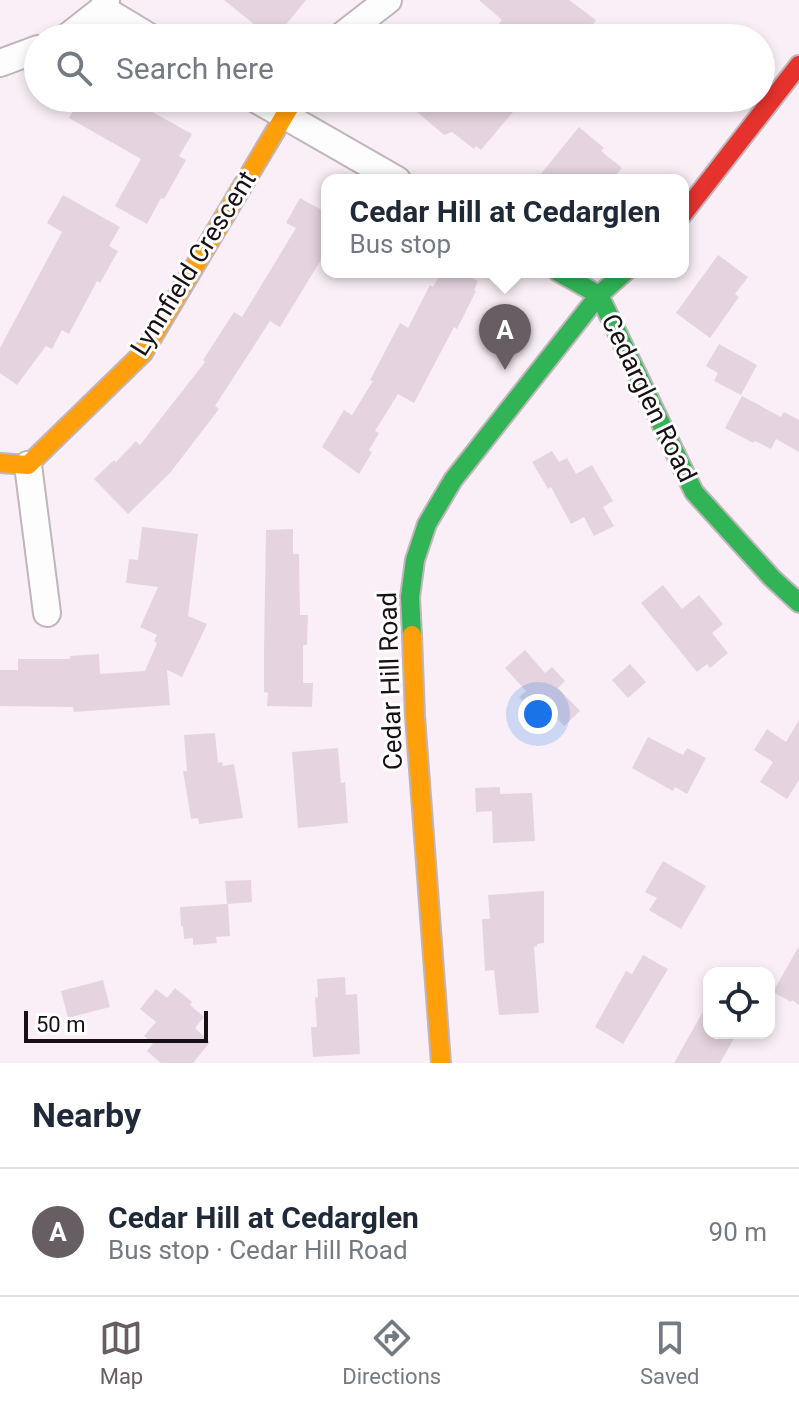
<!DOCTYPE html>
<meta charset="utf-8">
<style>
:root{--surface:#fff;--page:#f2f2f3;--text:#1f2937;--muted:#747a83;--line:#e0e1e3;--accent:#675e64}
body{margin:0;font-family:Roboto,sans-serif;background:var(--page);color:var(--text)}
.controls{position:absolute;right:24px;bottom:24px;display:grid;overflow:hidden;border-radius:16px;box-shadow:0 4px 12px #0003}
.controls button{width:72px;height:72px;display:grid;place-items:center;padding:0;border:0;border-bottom:2px solid var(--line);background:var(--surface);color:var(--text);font:40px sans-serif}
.scale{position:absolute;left:24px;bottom:20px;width:184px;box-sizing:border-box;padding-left:8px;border:4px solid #181015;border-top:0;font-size:22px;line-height:28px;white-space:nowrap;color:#181015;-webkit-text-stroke:6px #fefefe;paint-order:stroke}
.you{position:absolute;left:538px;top:714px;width:28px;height:28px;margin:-20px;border:6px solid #fff;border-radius:50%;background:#1a73e8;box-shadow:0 0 0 12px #1a73e833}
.badge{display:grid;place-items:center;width:52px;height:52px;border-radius:50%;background:var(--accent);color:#fff;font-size:26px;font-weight:700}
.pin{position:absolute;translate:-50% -66px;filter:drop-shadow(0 2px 4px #0008)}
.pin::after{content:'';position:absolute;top:42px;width:28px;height:24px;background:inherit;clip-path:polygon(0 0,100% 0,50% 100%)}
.popup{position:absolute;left:321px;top:174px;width:368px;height:104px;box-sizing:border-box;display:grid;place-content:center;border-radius:16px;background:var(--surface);filter:drop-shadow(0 2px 6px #0005);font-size:26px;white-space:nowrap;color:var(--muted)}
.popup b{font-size:30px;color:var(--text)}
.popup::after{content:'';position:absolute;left:50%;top:100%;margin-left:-16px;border:16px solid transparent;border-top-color:var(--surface)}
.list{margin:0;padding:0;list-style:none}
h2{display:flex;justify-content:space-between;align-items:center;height:104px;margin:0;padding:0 32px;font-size:34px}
h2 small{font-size:26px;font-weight:400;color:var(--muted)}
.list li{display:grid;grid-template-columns:52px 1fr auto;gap:24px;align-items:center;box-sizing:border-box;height:128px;padding:0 32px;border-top:2px solid var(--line)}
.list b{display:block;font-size:30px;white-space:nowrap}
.list p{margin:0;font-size:26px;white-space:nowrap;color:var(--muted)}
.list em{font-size:26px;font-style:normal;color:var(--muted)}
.icon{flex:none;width:44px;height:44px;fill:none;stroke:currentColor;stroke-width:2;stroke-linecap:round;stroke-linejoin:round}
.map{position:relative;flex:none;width:799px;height:1063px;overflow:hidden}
.search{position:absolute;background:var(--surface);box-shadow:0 4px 12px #0003;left:24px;right:24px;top:24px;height:88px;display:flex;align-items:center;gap:20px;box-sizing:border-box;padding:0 28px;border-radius:44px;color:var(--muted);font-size:30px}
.sheet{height:232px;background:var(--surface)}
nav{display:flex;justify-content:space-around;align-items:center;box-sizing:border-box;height:112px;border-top:2px solid var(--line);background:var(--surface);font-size:22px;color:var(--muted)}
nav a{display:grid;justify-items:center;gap:4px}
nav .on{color:var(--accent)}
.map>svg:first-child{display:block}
.building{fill:#e5d4df}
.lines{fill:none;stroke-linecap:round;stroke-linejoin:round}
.street-casing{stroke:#bfb5bb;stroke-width:30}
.fast-casing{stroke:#bfb5bb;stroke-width:22}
.slow-casing{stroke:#bfb5bb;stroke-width:22}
.jam-casing{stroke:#bfb5bb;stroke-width:22}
.street{stroke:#fefdfe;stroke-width:26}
.fast{stroke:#30b455;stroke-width:18}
.slow{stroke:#ff9f0a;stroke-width:18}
.jam{stroke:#e5322d;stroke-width:18}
.labels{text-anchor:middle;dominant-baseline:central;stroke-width:6;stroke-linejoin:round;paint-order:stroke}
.street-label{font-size:26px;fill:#181015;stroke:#fefefe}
</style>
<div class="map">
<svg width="799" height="1063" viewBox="0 0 799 1063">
<rect width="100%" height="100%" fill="#faeff6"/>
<path class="building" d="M 224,0 L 306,0 L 275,38 L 271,38 Z
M 479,0 L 569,0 L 596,20 L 583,38 L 572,38 L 557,27 L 548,38 L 487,38 L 502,20 Z
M 80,98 L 135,98 L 147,105 L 145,108 L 192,134 L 179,156 L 186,160 L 164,199 L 161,198 L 147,224 L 115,206 L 141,159 L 69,118 Z
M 401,98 L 471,98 L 488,112 L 499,100 L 513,112 L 481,150 L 476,146 L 474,149 L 452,132 L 444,135 Z
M 579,127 L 604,148 L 601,151 L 622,168 L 611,180 L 536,180 Z
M 63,195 L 120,227 L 109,246 L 118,251 L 100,283 L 97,281 L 69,334 L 62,330 L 52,349 L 46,346 L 17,385 L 0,373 L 0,348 L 62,232 L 47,223 Z
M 300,198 L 327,213 L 327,250 L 280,327 L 270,321 L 215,406 L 219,409 L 170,473 L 128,514 L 94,479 L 114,460 L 116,462 L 136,441 L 140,445 L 205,362 L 203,360 L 234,312 L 242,317 L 296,228 L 286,223 Z
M 718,255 L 748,277 L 735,294 L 739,297 L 710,338 L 676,313 Z
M 441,272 L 461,272 L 478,281 L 474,290 L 476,291 L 457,329 L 454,327 L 414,403 L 398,394 L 375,431 L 379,433 L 369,450 L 372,452 L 359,474 L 322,447 L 344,410 L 352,415 L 373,381 L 370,380 L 400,323 L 408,328 L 430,285 L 433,287 Z
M 719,344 L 757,365 L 741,395 L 714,381 L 718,373 L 706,366 Z
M 742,396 L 781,417 L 784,412 L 799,420 L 799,452 L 776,439 L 771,449 L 755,441 L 753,443 L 725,428 Z
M 552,451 L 559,462 L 567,458 L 576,474 L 592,465 L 613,501 L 603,507 L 614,526 L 594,536 L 584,517 L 571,524 L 551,487 L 548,489 L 532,462 Z
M 142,527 L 198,534 L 188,616 L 207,624 L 182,677 L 167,670 L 170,705 L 74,712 L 73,707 L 0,706 L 0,670 L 18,670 L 18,659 L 70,659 L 70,656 L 99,654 L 100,674 L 145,671 L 157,643 L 154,641 L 157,635 L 140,627 L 158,587 L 126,583 L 129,559 L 138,560 Z
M 293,529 L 293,554 L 299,554 L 300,615 L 308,615 L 307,645 L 303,645 L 303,683 L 313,683 L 312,707 L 267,706 L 268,693 L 264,692 L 264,649 L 266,530 Z
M 663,585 L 682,609 L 699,595 L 723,624 L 712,633 L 728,653 L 710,668 L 707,664 L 697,672 L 641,603 Z
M 525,650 L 545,673 L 552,667 L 565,681 L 558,688 L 580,711 L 564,726 L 557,718 L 547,727 L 519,697 L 526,691 L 505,668 Z
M 630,664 L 646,682 L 628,698 L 612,680 Z
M 799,720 L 799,780 L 787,799 L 760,782 L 773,762 L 754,750 L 767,729 L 786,742 Z
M 215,733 L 218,763 L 222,762 L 223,766 L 234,764 L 243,818 L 199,824 L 198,818 L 191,819 L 183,771 L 187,771 L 184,735 Z
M 648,737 L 683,755 L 687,748 L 706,758 L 687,794 L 675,787 L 673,791 L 632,768 Z
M 338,748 L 341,783 L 345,782 L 348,823 L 298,828 L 292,752 Z
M 500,787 L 500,794 L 532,793 L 535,841 L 493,843 L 492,811 L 476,812 L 475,788 Z
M 663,861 L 706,886 L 681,929 L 649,910 L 657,898 L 645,892 Z
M 251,880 L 252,902 L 228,904 L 230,936 L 216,937 L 217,943 L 193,945 L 193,938 L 184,939 L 183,926 L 181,926 L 180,907 L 227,904 L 225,881 Z
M 544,891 L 544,943 L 537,944 L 537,946 L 534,947 L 539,1013 L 499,1015 L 494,970 L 485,971 L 482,919 L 490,919 L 488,895 Z
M 799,946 L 799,1005 L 792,1000 L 791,1002 L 773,992 Z
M 643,955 L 668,969 L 623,1044 L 595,1027 L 626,971 L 632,974 Z
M 345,977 L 346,995 L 357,994 L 360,1054 L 313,1057 L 311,1027 L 317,1027 L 315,998 L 318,997 L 317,979 Z
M 103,980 L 110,1007 L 68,1018 L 61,991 Z
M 175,988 L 192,1002 L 190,1005 L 204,1017 L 195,1028 L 210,1042 L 193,1063 L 161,1063 L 147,1051 L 153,1043 L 144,1036 L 156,1022 L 140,1009 L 156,989 L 167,998 Z
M 709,1001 L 709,1033 L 737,1033 L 720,1063 L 674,1063 Z"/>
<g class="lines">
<g class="street-casing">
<path id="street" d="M 103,9 L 151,38
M 66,38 L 103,9 L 106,0
M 339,38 L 388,0
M 0,63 L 38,49
M 254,98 L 397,180
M 28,465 L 47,613"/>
</g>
<g class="fast-casing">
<path id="fast" d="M 558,272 L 599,295 L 694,492 L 772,578 L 799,603
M 412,635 L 410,597 L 415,560 L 427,524 L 453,480 L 599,295 L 625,272"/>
</g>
<g class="slow-casing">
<path id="slow" d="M 0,463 L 28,465 L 143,353 L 295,98
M 412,635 L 415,716 L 441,1063"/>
</g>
<g class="jam-casing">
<path id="jam" d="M 683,214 L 799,65"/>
</g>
<use href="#street" class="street"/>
<use href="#fast" class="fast"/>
<use href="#slow" class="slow"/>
<use href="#jam" class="jam"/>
</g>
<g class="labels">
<g class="street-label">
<text transform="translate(193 263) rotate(-58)">Lynnfield Crescent</text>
<text transform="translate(649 398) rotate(64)">Cedarglen Road</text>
<text transform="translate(390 681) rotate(-92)">Cedar Hill Road</text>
</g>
</g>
</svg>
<div class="controls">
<button><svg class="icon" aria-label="locate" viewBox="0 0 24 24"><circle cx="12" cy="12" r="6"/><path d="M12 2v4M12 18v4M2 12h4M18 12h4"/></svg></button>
</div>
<div class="scale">50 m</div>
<div class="you"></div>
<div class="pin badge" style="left:505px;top:370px">A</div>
<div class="popup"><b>Cedar Hill at Cedarglen</b>Bus stop</div>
<div class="search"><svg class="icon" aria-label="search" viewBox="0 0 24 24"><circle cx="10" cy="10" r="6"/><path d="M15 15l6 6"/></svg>Search here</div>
</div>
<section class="sheet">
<h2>Nearby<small></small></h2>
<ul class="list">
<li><span class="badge">A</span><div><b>Cedar Hill at Cedarglen</b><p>Bus stop · Cedar Hill Road</p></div><em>90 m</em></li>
</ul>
</section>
<nav>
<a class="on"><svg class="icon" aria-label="map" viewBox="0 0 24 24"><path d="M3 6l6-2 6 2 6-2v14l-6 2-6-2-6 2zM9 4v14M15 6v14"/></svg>Map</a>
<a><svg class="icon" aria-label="directions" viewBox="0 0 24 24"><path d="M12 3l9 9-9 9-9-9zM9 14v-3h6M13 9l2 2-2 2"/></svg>Directions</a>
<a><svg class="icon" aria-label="saved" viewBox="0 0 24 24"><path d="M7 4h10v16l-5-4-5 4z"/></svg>Saved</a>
</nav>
